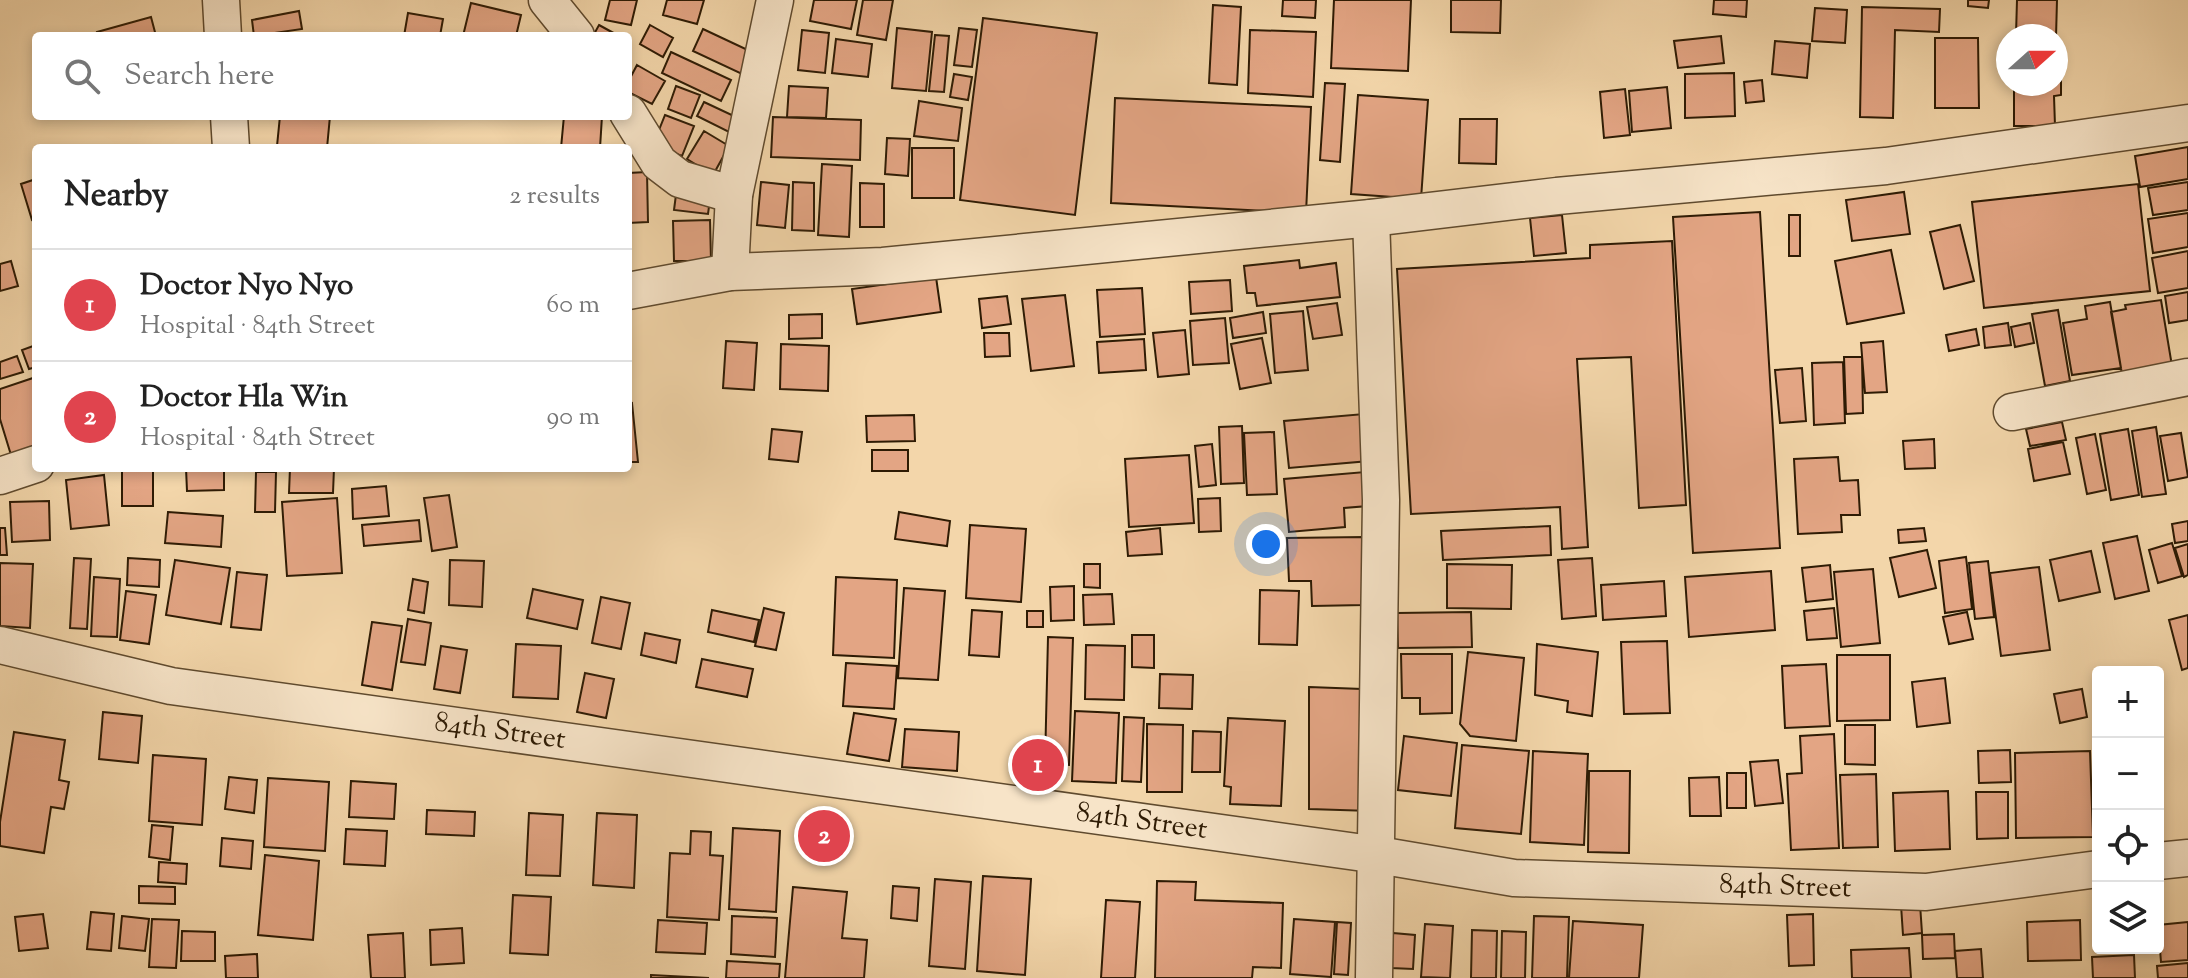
<!DOCTYPE html>
<meta charset="utf-8">
<style>
:root{--surface:#fff;--page:#f2f2f2;--text:#222;--muted:#767676;--line:#e0e0e0;--accent:#ea580c}
body{margin:0;font-family:"Sorts Mill Goudy",serif;background:var(--page);color:var(--text)}
.controls{position:absolute;right:24px;bottom:24px;display:grid;overflow:hidden;border-radius:8px;box-shadow:0 4px 12px #0003}
.controls button{width:72px;height:72px;display:grid;place-items:center;padding:0;border:0;border-bottom:2px solid var(--line);background:var(--surface);color:var(--text);font:40px sans-serif}
.compass{position:absolute;left:1996px;top:24px;width:72px;height:72px;border-radius:50%;background:var(--surface);box-shadow:0 4px 12px #0003;rotate:69deg}
.you{position:absolute;left:1266px;top:544px;width:28px;height:28px;margin:-20px;border:6px solid #fff;border-radius:50%;background:#1a73e8;box-shadow:0 0 0 12px #1a73e833}
.badge{display:grid;place-items:center;width:52px;height:52px;border-radius:50%;background:var(--accent);color:#fff;font-size:26px;font-weight:700}
.pin{position:absolute;translate:-50% -50%;border:4px solid #fff;box-shadow:0 2px 8px #0006}
.list{margin:0;padding:0;list-style:none}
h2{display:flex;justify-content:space-between;align-items:center;height:104px;margin:0;padding:0 32px;font-size:34px}
h2 small{font-size:26px;font-weight:400;color:var(--muted)}
.list li{display:grid;grid-template-columns:52px 1fr auto;gap:24px;align-items:center;box-sizing:border-box;height:112px;padding:0 32px;border-top:2px solid var(--line)}
.list b{display:block;font-size:30px;white-space:nowrap}
.list p{margin:0;font-size:26px;white-space:nowrap;color:var(--muted)}
.list em{font-size:26px;font-style:normal;color:var(--muted)}
.icon{flex:none;width:44px;height:44px;fill:none;stroke:currentColor;stroke-width:2;stroke-linecap:round;stroke-linejoin:round}
.map{position:relative;flex:none;width:2188px;height:978px;overflow:hidden}
.search{position:absolute;background:var(--surface);box-shadow:0 4px 12px #0003;left:32px;top:32px;width:600px;height:88px;display:flex;align-items:center;gap:20px;box-sizing:border-box;padding:0 28px;border-radius:8px;color:var(--muted);font-size:30px}
.panel{position:absolute;background:var(--surface);box-shadow:0 4px 12px #0003;left:32px;top:144px;width:600px;height:328px;border-radius:8px}
.map>svg:first-child{display:block}
.building{fill:#e3a584;stroke:#2e1b04;stroke-width:2}
.lines{fill:none;stroke-linecap:round;stroke-linejoin:round}
.street-casing{stroke:#5f4a2e;stroke-width:39}
.street{stroke:#f7e4c8;stroke-width:36}
.labels{text-anchor:middle;dominant-baseline:central;stroke-width:6;stroke-linejoin:round;paint-order:stroke}
.street-label{font-size:28px;fill:#2e1b04;stroke:#f7e4c8}
</style>
<div class="map">
<svg width="2188" height="978" viewBox="0 0 2188 978">
<rect width="100%" height="100%" fill="#f3d6aa"/>
<filter id="stains"><feTurbulence type="fractalNoise" baseFrequency=".0025" numOctaves="4"/><feColorMatrix values="0 0 0 0 .2 0 0 0 0 .09 0 0 0 0 .02 0 0 0 .5 -.17"/></filter>
<radialGradient id="worn" r=".72"><stop offset=".6" stop-color="#630" stop-opacity="0"/><stop offset="1" stop-color="#630" stop-opacity=".3"/></radialGradient>
<path class="building" d="M 610,0 L 637,0 L 631,25 L 605,20 Z
M 667,0 L 704,0 L 697,24 L 663,15 Z
M 814,0 L 857,0 L 851,29 L 810,21 Z
M 863,0 L 893,0 L 886,40 L 857,35 Z
M 1283,0 L 1316,0 L 1315,18 L 1282,16 Z
M 1334,0 L 1411,0 L 1408,71 L 1331,68 Z
M 1451,0 L 1501,0 L 1500,33 L 1451,32 Z
M 1714,0 L 1747,0 L 1746,17 L 1713,14 Z
M 1968,0 L 1989,0 L 1988,8 L 1968,6 Z
M 2017,0 L 2057,0 L 2056,37 L 2016,35 Z
M 471,3 L 521,15 L 516,36 L 463,36 Z
M 1213,5 L 1241,7 L 1237,85 L 1209,83 Z
M 1862,7 L 1940,9 L 1939,32 L 1895,30 L 1893,118 L 1860,117 Z
M 1815,8 L 1847,10 L 1845,43 L 1812,41 Z
M 299,11 L 302,29 L 254,36 L 252,20 Z
M 408,13 L 443,19 L 440,36 L 404,36 Z
M 151,17 L 156,36 L 98,36 L 97,32 Z
M 983,18 L 1097,33 L 1075,215 L 960,200 Z
M 599,25 L 619,36 L 593,36 Z
M 650,25 L 673,38 L 663,57 L 640,44 Z
M 897,28 L 932,32 L 926,91 L 892,88 Z
M 959,28 L 977,30 L 972,67 L 954,65 Z
M 703,29 L 752,52 L 742,74 L 693,51 Z
M 802,30 L 829,33 L 825,73 L 798,70 Z
M 1250,30 L 1316,32 L 1313,97 L 1248,93 Z
M 935,35 L 949,36 L 944,92 L 929,91 Z
M 1721,36 L 1724,63 L 1678,68 L 1674,41 Z
M 1935,38 L 1978,38 L 1979,108 L 1935,108 Z
M 836,39 L 872,44 L 868,77 L 832,73 Z
M 1775,41 L 1810,44 L 1807,78 L 1772,74 Z
M 671,52 L 731,80 L 721,101 L 662,73 Z
M 2056,54 L 2061,54 L 2061,95 L 2054,96 L 2055,126 L 2014,126 L 2014,84 L 2056,84 Z
M 637,65 L 665,81 L 652,104 L 628,92 L 628,82 Z
M 1734,73 L 1735,116 L 1685,118 L 1685,74 Z
M 954,74 L 972,77 L 968,100 L 950,97 Z
M 1762,80 L 1764,101 L 1746,103 L 1744,82 Z
M 1325,83 L 1345,84 L 1340,162 L 1320,160 Z
M 676,86 L 700,95 L 691,118 L 668,109 Z
M 789,86 L 828,88 L 826,118 L 787,117 Z
M 1667,87 L 1671,128 L 1632,132 L 1629,91 Z
M 1625,89 L 1630,135 L 1604,138 L 1600,92 Z
M 1358,95 L 1428,100 L 1421,199 L 1351,194 Z
M 1115,98 L 1311,107 L 1306,213 L 1111,203 Z
M 919,101 L 962,108 L 958,141 L 914,136 Z
M 704,102 L 736,117 L 729,132 L 697,116 Z
M 665,115 L 694,126 L 682,156 L 653,145 Z
M 280,116 L 330,116 L 327,148 L 277,146 Z
M 564,116 L 602,116 L 600,148 L 561,148 Z
M 773,117 L 861,120 L 860,160 L 771,157 Z
M 1460,119 L 1497,119 L 1496,164 L 1459,163 Z
M 704,131 L 729,146 L 713,175 L 687,159 Z
M 887,138 L 910,139 L 908,176 L 885,174 Z
M 2188,147 L 2188,179 L 2140,187 L 2135,156 Z
M 912,148 L 954,148 L 954,198 L 912,198 Z
M 822,164 L 852,166 L 849,237 L 818,235 Z
M 647,172 L 648,222 L 628,223 L 628,173 Z
M 36,179 L 36,219 L 32,220 L 21,184 Z
M 761,182 L 789,185 L 785,228 L 757,225 Z
M 793,182 L 814,183 L 814,231 L 792,230 Z
M 2188,182 L 2188,210 L 2153,215 L 2148,188 Z
M 860,183 L 884,184 L 884,227 L 860,227 Z
M 2138,184 L 2150,291 L 1984,308 L 1972,202 Z
M 677,187 L 711,192 L 708,214 L 674,210 Z
M 1904,192 L 1910,234 L 1852,241 L 1846,200 Z
M 1760,212 L 1780,548 L 1693,553 L 1673,217 Z
M 2188,213 L 2188,247 L 2153,253 L 2148,219 Z
M 1562,215 L 1566,253 L 1534,256 L 1530,218 Z
M 1789,215 L 1800,215 L 1800,256 L 1789,256 Z
M 710,220 L 711,261 L 674,261 L 673,221 Z
M 1960,225 L 1974,281 L 1944,289 L 1930,232 Z
M 1672,241 L 1686,505 L 1639,508 L 1631,357 L 1577,359 L 1588,547 L 1562,549 L 1560,507 L 1411,514 L 1397,269 L 1590,258 L 1590,245 Z
M 1891,250 L 1904,313 L 1847,324 L 1835,261 Z
M 2188,251 L 2188,288 L 2158,293 L 2152,258 Z
M 1299,260 L 1300,268 L 1336,263 L 1340,297 L 1257,306 L 1255,293 L 1247,293 L 1244,266 Z
M 11,261 L 18,286 L 0,291 L 0,264 Z
M 936,277 L 941,312 L 857,324 L 852,289 Z
M 1230,280 L 1232,311 L 1191,314 L 1189,282 Z
M 1142,288 L 1145,334 L 1100,337 L 1097,290 Z
M 2188,292 L 2188,320 L 2169,323 L 2165,296 Z
M 1065,295 L 1074,366 L 1031,371 L 1022,299 Z
M 1007,296 L 1011,324 L 982,328 L 979,299 Z
M 2161,300 L 2172,366 L 2122,374 L 2111,312 L 2126,309 L 2125,305 Z
M 2110,302 L 2121,368 L 2072,375 L 2063,323 L 2087,319 L 2085,306 Z
M 1337,303 L 1342,335 L 1313,339 L 1307,307 Z
M 2058,310 L 2070,381 L 2045,386 L 2032,314 Z
M 1303,311 L 1308,370 L 1275,373 L 1270,314 Z
M 1263,312 L 1266,333 L 1233,338 L 1230,318 Z
M 822,314 L 822,338 L 789,339 L 789,315 Z
M 1225,318 L 1229,363 L 1193,365 L 1190,321 Z
M 2008,323 L 2011,345 L 1985,348 L 1983,327 Z
M 2030,323 L 2034,343 L 2015,347 L 2011,327 Z
M 1976,329 L 1979,345 L 1949,351 L 1946,335 Z
M 1185,330 L 1189,374 L 1158,377 L 1153,333 Z
M 984,333 L 1009,333 L 1010,356 L 985,357 Z
M 1262,338 L 1271,383 L 1240,389 L 1231,344 Z
M 1144,339 L 1146,370 L 1099,373 L 1097,342 Z
M 726,341 L 757,343 L 754,390 L 723,388 Z
M 1883,341 L 1887,392 L 1865,393 L 1861,343 Z
M 781,344 L 829,346 L 828,391 L 780,389 Z
M 36,345 L 36,367 L 29,369 L 22,350 Z
M 17,356 L 23,372 L 0,379 L 0,362 Z
M 1844,357 L 1862,357 L 1863,413 L 1846,414 Z
M 1843,362 L 1845,423 L 1814,425 L 1812,363 Z
M 1802,368 L 1806,421 L 1780,423 L 1775,370 Z
M 36,377 L 36,447 L 11,455 L 0,419 L 0,389 Z
M 632,403 L 638,462 L 628,462 L 628,404 Z
M 1364,414 L 1369,461 L 1289,468 L 1284,421 Z
M 914,415 L 915,441 L 867,442 L 866,416 Z
M 2062,422 L 2066,440 L 2030,446 L 2026,429 Z
M 1242,426 L 1244,483 L 1221,484 L 1219,427 Z
M 2156,427 L 2166,494 L 2142,497 L 2132,431 Z
M 772,429 L 802,432 L 798,462 L 769,459 Z
M 2128,429 L 2139,495 L 2111,500 L 2100,434 Z
M 1274,432 L 1277,494 L 1247,495 L 1244,433 Z
M 2181,433 L 2188,477 L 2168,481 L 2160,436 Z
M 2095,434 L 2106,490 L 2087,494 L 2076,438 Z
M 1934,439 L 1935,468 L 1905,469 L 1903,441 Z
M 2063,442 L 2070,474 L 2034,481 L 2028,449 Z
M 1212,444 L 1216,485 L 1199,487 L 1195,446 Z
M 872,450 L 908,450 L 908,471 L 872,471 Z
M 1189,455 L 1194,523 L 1129,527 L 1125,459 Z
M 1838,457 L 1840,481 L 1858,480 L 1860,515 L 1841,515 L 1842,532 L 1798,534 L 1794,459 Z
M 122,468 L 153,468 L 153,506 L 122,506 Z
M 186,468 L 224,468 L 224,490 L 187,491 Z
M 290,468 L 334,468 L 333,493 L 289,493 Z
M 256,472 L 276,472 L 275,512 L 255,512 Z
M 1365,472 L 1368,506 L 1344,508 L 1345,527 L 1289,532 L 1284,479 Z
M 104,475 L 109,525 L 71,529 L 66,480 Z
M 386,486 L 389,516 L 353,519 L 352,489 Z
M 449,495 L 457,547 L 432,551 L 424,498 Z
M 337,498 L 342,573 L 287,576 L 282,502 Z
M 1220,498 L 1221,531 L 1199,532 L 1198,499 Z
M 49,501 L 50,540 L 12,542 L 10,502 Z
M 168,512 L 223,516 L 221,547 L 165,543 Z
M 899,512 L 950,521 L 947,546 L 895,539 Z
M 419,520 L 421,541 L 364,546 L 362,525 Z
M 2188,521 L 2188,541 L 2175,543 L 2172,524 Z
M 970,525 L 1026,529 L 1021,602 L 966,598 Z
M 1550,526 L 1551,555 L 1443,560 L 1441,531 Z
M 0,528 L 5,528 L 7,555 L 0,555 Z
M 1160,528 L 1162,554 L 1128,556 L 1126,532 Z
M 1924,528 L 1926,541 L 1899,543 L 1898,530 Z
M 2137,536 L 2149,591 L 2115,599 L 2103,543 Z
M 1363,537 L 1364,605 L 1312,606 L 1311,581 L 1289,581 L 1287,538 Z
M 2172,543 L 2182,576 L 2158,583 L 2149,550 Z
M 2188,544 L 2188,575 L 2184,577 L 2175,548 Z
M 1927,550 L 1936,588 L 1899,597 L 1890,558 Z
M 2091,551 L 2100,592 L 2059,601 L 2050,560 Z
M 1966,557 L 1972,609 L 1945,613 L 1939,561 Z
M 74,558 L 91,559 L 87,629 L 70,628 Z
M 128,558 L 160,560 L 159,587 L 127,585 Z
M 1592,558 L 1596,616 L 1562,619 L 1558,560 Z
M 175,560 L 230,568 L 221,624 L 166,615 Z
M 450,560 L 484,561 L 482,607 L 449,605 Z
M 1988,561 L 1994,617 L 1975,619 L 1969,563 Z
M 0,563 L 33,564 L 30,628 L 0,626 Z
M 1084,564 L 1100,564 L 1100,588 L 1084,587 Z
M 1447,564 L 1512,565 L 1511,609 L 1447,608 Z
M 1830,565 L 1833,599 L 1806,602 L 1802,568 Z
M 2039,567 L 2050,650 L 2001,656 L 1990,573 Z
M 1873,569 L 1880,643 L 1841,647 L 1834,572 Z
M 1771,571 L 1775,630 L 1689,637 L 1685,577 Z
M 237,572 L 267,575 L 261,630 L 231,627 Z
M 94,577 L 120,579 L 117,637 L 91,636 Z
M 836,577 L 897,580 L 894,658 L 833,655 Z
M 413,579 L 428,582 L 424,613 L 408,610 Z
M 1664,581 L 1666,616 L 1603,620 L 1601,585 Z
M 1074,586 L 1074,620 L 1051,621 L 1050,587 Z
M 904,588 L 945,591 L 938,680 L 898,678 Z
M 533,589 L 583,600 L 577,629 L 527,618 Z
M 1260,590 L 1299,591 L 1297,645 L 1259,644 Z
M 126,591 L 156,595 L 149,644 L 120,640 Z
M 1112,594 L 1114,624 L 1084,625 L 1083,595 Z
M 601,597 L 630,603 L 621,649 L 592,643 Z
M 764,608 L 784,613 L 776,650 L 755,646 Z
M 1834,608 L 1837,638 L 1807,640 L 1804,611 Z
M 712,610 L 759,620 L 754,642 L 708,632 Z
M 972,610 L 1002,612 L 999,657 L 969,655 Z
M 1027,611 L 1043,611 L 1043,627 L 1027,627 Z
M 1471,612 L 1472,647 L 1398,648 L 1397,613 Z
M 1967,612 L 1973,639 L 1949,644 L 1943,617 Z
M 2188,615 L 2188,668 L 2182,670 L 2169,620 Z
M 408,619 L 431,623 L 425,665 L 401,662 Z
M 372,622 L 402,626 L 392,690 L 362,685 Z
M 645,633 L 680,640 L 676,663 L 641,655 Z
M 1132,635 L 1154,635 L 1154,668 L 1132,667 Z
M 1048,637 L 1073,638 L 1069,765 L 1045,763 Z
M 1667,641 L 1670,713 L 1624,714 L 1621,642 Z
M 516,644 L 561,646 L 558,699 L 513,697 Z
M 1537,644 L 1598,652 L 1592,716 L 1567,712 L 1568,701 L 1535,695 Z
M 1086,645 L 1125,646 L 1124,700 L 1085,699 Z
M 441,646 L 467,650 L 460,693 L 434,689 Z
M 1468,652 L 1524,658 L 1516,741 L 1470,736 L 1460,724 Z
M 1401,654 L 1452,654 L 1452,713 L 1420,714 L 1420,698 L 1402,698 Z
M 1837,655 L 1890,655 L 1890,720 L 1837,721 Z
M 702,659 L 753,669 L 747,697 L 696,687 Z
M 846,663 L 897,666 L 894,709 L 843,706 Z
M 1826,664 L 1830,726 L 1785,728 L 1782,666 Z
M 585,673 L 614,679 L 606,718 L 577,712 Z
M 1160,674 L 1193,675 L 1192,709 L 1159,708 Z
M 1945,678 L 1950,723 L 1917,727 L 1912,682 Z
M 1309,687 L 1362,689 L 1371,811 L 1309,809 Z
M 2082,689 L 2087,717 L 2060,723 L 2054,694 Z
M 1075,711 L 1119,713 L 1116,783 L 1072,781 Z
M 103,712 L 142,716 L 138,763 L 99,759 Z
M 854,713 L 896,719 L 889,761 L 847,754 Z
M 1124,717 L 1144,718 L 1141,782 L 1122,781 Z
M 1228,718 L 1285,721 L 1281,806 L 1230,804 L 1231,787 L 1224,786 Z
M 1147,724 L 1183,725 L 1182,792 L 1147,792 Z
M 1845,725 L 1875,725 L 1875,765 L 1845,764 Z
M 905,729 L 959,732 L 957,771 L 902,767 Z
M 1193,731 L 1221,732 L 1220,772 L 1192,772 Z
M 14,732 L 65,740 L 59,780 L 69,782 L 64,809 L 51,807 L 44,853 L 0,846 L 0,822 Z
M 1834,734 L 1839,848 L 1791,850 L 1787,774 L 1802,773 L 1800,736 Z
M 1404,736 L 1457,743 L 1451,796 L 1398,790 Z
M 1462,745 L 1529,751 L 1521,834 L 1455,828 Z
M 2010,750 L 2011,782 L 1979,783 L 1978,751 Z
M 1533,751 L 1588,754 L 1584,845 L 1530,842 Z
M 2090,751 L 2093,837 L 2016,838 L 2015,753 Z
M 153,755 L 206,759 L 202,825 L 149,821 Z
M 1778,760 L 1783,803 L 1755,806 L 1750,762 Z
M 1589,771 L 1630,771 L 1629,853 L 1588,852 Z
M 1727,773 L 1746,773 L 1746,808 L 1727,808 Z
M 1876,774 L 1878,847 L 1843,848 L 1840,775 Z
M 229,777 L 257,780 L 254,813 L 225,809 Z
M 1719,777 L 1721,816 L 1690,816 L 1689,778 Z
M 268,778 L 329,782 L 325,851 L 264,847 Z
M 351,781 L 396,784 L 394,819 L 349,817 Z
M 1948,791 L 1950,849 L 1895,851 L 1893,793 Z
M 1976,792 L 2008,792 L 2008,838 L 1977,839 Z
M 427,810 L 475,812 L 474,836 L 426,834 Z
M 529,813 L 563,815 L 560,876 L 526,875 Z
M 597,813 L 637,815 L 634,888 L 593,885 Z
M 152,825 L 173,827 L 170,860 L 149,857 Z
M 733,828 L 780,831 L 776,912 L 729,909 Z
M 346,829 L 387,831 L 385,866 L 344,864 Z
M 691,831 L 711,832 L 710,855 L 723,856 L 719,920 L 667,917 L 670,853 L 690,854 Z
M 222,838 L 253,841 L 251,869 L 220,866 Z
M 265,855 L 319,861 L 313,940 L 258,935 Z
M 159,862 L 187,864 L 186,884 L 158,882 Z
M 983,876 L 1031,879 L 1025,975 L 977,971 Z
M 935,879 L 971,882 L 965,969 L 929,966 Z
M 1157,881 L 1196,882 L 1195,900 L 1283,903 L 1281,968 L 1253,967 L 1252,978 L 1155,978 Z
M 139,886 L 175,887 L 175,904 L 139,903 Z
M 893,886 L 919,888 L 917,921 L 891,918 Z
M 793,887 L 847,892 L 842,938 L 867,940 L 864,978 L 785,978 Z
M 513,895 L 551,897 L 548,955 L 510,953 Z
M 1106,900 L 1140,902 L 1135,978 L 1101,978 Z
M 1920,904 L 1922,933 L 1903,935 L 1901,905 Z
M 91,912 L 114,914 L 111,951 L 87,949 Z
M 43,914 L 48,948 L 19,951 L 15,917 Z
M 1813,914 L 1814,965 L 1789,966 L 1787,915 Z
M 122,916 L 149,919 L 145,951 L 119,948 Z
M 732,916 L 777,918 L 775,957 L 731,954 Z
M 1534,916 L 1569,917 L 1567,978 L 1532,978 Z
M 152,919 L 179,920 L 176,968 L 149,967 Z
M 1294,919 L 1335,922 L 1331,977 L 1290,974 Z
M 658,920 L 707,923 L 705,954 L 656,952 Z
M 2080,920 L 2081,960 L 2028,961 L 2027,922 Z
M 1573,921 L 1643,925 L 1639,978 L 1569,978 Z
M 1337,922 L 1351,923 L 1348,975 L 1334,974 Z
M 2188,922 L 2188,960 L 2161,962 L 2158,925 Z
M 1425,924 L 1453,926 L 1450,978 L 1421,977 Z
M 462,928 L 464,963 L 431,965 L 430,930 Z
M 1472,930 L 1497,931 L 1496,978 L 1471,978 Z
M 182,931 L 215,932 L 215,961 L 181,961 Z
M 1502,931 L 1526,932 L 1525,978 L 1501,978 Z
M 403,933 L 405,978 L 371,978 L 368,935 Z
M 1393,933 L 1415,935 L 1413,969 L 1391,968 Z
M 1954,934 L 1955,958 L 1923,959 L 1922,935 Z
M 1909,948 L 1911,978 L 1852,978 L 1851,950 Z
M 1981,949 L 1983,978 L 1957,978 L 1955,951 Z
M 257,954 L 258,978 L 226,978 L 225,956 Z
M 2134,955 L 2135,978 L 2093,978 L 2092,957 Z
M 727,961 L 780,964 L 779,978 L 726,978 Z
M 2188,963 L 2188,978 L 2158,978 L 2157,966 Z
M 651,975 L 709,978 L 651,978 Z"/>
<g class="lines">
<g class="street-casing">
<g id="street">
<path d="M 221,0 L 223,36"/>
<path d="M 547,0 L 576,36"/>
<path d="M 628,113 L 659,163 L 680,179 L 734,195"/>
<path d="M 229,116 L 231,148"/>
<path d="M 1371,218 L 1381,500 L 1374,978"/>
<path d="M 730,272 L 734,195 L 775,0"/>
<path d="M 628,291 L 730,272 L 883,266 L 1371,218 L 1557,196 L 1886,166 L 2188,123"/>
<path d="M 2012,412 L 2188,377"/>
<path d="M 0,476 L 36,464"/>
<path id="s1" d="M 0,645 L 171,686 L 1378,855 L 1514,878 L 1926,892 L 2098,869"/>
<path d="M 2158,861 L 2188,858"/>
</g>
</g>
<use href="#street" class="street"/>
</g>
<g class="labels">
<g class="street-label">
<text stroke="none"><textPath href="#s1" startOffset="508">84th Street</textPath></text>
<text stroke="none"><textPath href="#s1" startOffset="1156">84th Street</textPath></text>
<text stroke="none"><textPath href="#s1" startOffset="1804">84th Street</textPath></text>
</g>
</g>
<rect width="100%" height="100%" filter="url(#stains)"/>
<rect width="100%" height="100%" fill="url(#worn)"/>
</svg>
<div class="controls">
<button>+</button>
<button>−</button>
<button><svg class="icon" aria-label="locate" viewBox="0 0 24 24"><circle cx="12" cy="12" r="6"/><path d="M12 2v4M12 18v4M2 12h4M18 12h4"/></svg></button>
<button><svg class="icon" aria-label="layers" viewBox="0 0 24 24"><path d="M12 4l9 5-9 5-9-5zM3 14l9 5 9-5"/></svg></button>
</div>
<svg class="compass" viewBox="-18 -18 36 36"><path d="M0-13l5 13h-10z" fill="#e53935"/><path d="M0 13l5-13h-10z" fill="#767676"/></svg>
<div class="you"></div>
<div class="pin badge" style="left:1038px;top:765px;background:#e0444e">1</div>
<div class="pin badge" style="left:824px;top:836px;background:#e0444e">2</div>
<div class="search"><svg class="icon" aria-label="search" viewBox="0 0 24 24"><circle cx="10" cy="10" r="6"/><path d="M15 15l6 6"/></svg>Search here</div>
<section class="panel">
<h2>Nearby<small>2 results</small></h2>
<ul class="list">
<li><span class="badge" style="background:#e0444e">1</span><div><b>Doctor Nyo Nyo</b><p>Hospital · 84th Street</p></div><em>60 m</em></li>
<li><span class="badge" style="background:#e0444e">2</span><div><b>Doctor Hla Win</b><p>Hospital · 84th Street</p></div><em>90 m</em></li>
</ul>
</section>
</div>
